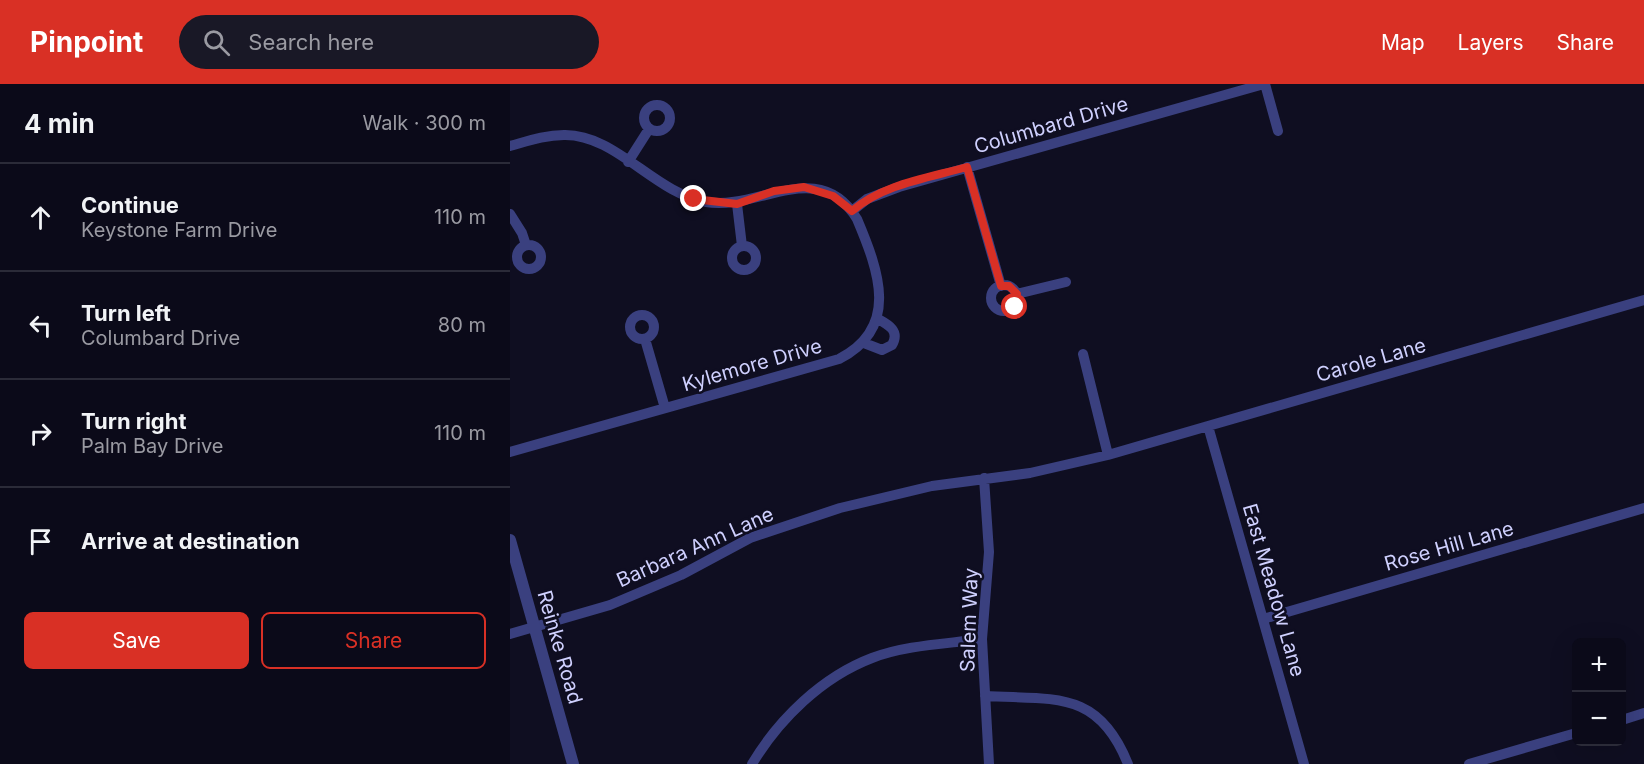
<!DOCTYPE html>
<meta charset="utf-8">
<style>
:root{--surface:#0b0a19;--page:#191826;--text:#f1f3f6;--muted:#9a9aa2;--line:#2b2b38;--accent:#d93025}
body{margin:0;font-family:Inter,sans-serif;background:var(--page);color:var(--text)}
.controls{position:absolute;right:18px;bottom:18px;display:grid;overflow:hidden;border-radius:9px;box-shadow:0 6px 24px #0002}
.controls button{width:54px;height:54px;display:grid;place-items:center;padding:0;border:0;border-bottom:2px solid var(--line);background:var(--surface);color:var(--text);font:30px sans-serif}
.stop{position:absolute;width:18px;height:18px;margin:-14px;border:4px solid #d93025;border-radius:50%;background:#fff}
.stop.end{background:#d93025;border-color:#fff;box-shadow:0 2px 6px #0008}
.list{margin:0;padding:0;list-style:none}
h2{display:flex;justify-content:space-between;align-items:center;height:78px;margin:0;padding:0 24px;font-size:26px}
h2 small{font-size:20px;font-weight:400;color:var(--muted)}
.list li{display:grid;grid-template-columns:39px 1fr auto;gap:18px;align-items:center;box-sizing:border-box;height:108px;padding:0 24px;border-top:2px solid var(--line)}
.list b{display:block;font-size:22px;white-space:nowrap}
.list p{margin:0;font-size:20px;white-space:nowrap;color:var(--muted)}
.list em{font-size:20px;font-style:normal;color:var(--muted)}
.actions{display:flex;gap:12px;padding:18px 24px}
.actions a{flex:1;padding:14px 0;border:2px solid var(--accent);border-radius:9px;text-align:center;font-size:21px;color:var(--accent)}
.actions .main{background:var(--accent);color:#fff}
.icon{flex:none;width:33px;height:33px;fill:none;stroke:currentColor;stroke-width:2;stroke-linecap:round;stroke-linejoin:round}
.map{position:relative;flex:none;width:1134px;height:680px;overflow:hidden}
header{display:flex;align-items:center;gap:36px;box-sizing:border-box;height:84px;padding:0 30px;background:var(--accent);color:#fff}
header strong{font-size:28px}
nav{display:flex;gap:33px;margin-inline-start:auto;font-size:21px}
.search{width:420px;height:54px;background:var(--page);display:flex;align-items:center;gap:15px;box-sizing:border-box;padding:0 21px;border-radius:33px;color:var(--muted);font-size:22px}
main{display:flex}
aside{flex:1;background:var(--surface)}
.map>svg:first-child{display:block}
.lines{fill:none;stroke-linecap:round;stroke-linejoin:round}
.minor{stroke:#3a407f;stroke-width:10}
.tertiary{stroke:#3a407f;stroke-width:12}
.route{stroke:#d93025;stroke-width:8}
.labels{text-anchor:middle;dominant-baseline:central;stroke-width:5;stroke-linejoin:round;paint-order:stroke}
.street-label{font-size:20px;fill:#cfd0fe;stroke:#0f0e21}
</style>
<header>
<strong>Pinpoint</strong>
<div class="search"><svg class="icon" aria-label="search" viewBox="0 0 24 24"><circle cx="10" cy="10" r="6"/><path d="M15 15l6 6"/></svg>Search here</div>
<nav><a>Map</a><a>Layers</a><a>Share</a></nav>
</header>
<main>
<aside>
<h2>4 min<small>Walk · 300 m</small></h2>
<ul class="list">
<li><svg class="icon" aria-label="ahead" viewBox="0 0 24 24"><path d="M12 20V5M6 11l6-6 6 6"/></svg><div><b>Continue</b><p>Keystone Farm Drive</p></div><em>110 m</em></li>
<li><svg class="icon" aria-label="left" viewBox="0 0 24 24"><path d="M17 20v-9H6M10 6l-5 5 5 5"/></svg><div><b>Turn left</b><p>Columbard Drive</p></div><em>80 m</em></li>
<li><svg class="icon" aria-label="right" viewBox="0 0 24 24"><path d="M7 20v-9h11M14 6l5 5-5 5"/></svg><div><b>Turn right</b><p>Palm Bay Drive</p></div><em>110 m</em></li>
<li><svg class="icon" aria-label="arrive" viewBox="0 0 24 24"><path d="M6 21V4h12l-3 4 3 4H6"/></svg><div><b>Arrive at destination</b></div></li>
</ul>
<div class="actions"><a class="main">Save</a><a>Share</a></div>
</aside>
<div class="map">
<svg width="1134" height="680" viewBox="0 0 1134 680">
<rect width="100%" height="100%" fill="#0f0e21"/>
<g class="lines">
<path class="minor" d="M 755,0 L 768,47
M134 34a13 13 0 1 1 26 0a13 13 0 1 1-26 0Z
M 0,62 C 18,57 35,51 54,51 C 106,50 144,109 196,118 C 248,127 309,72 347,135 C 369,187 390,244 329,275 L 0,368
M 118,78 L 139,45
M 457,83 L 491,202
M 227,120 L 232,162
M 342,127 L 357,115 L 389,103 L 754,0
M 0,130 L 12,149 L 16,161
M7 173a12 12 0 1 1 24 0a12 12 0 1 1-24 0Z
M222 174a12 12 0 1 1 24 0a12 12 0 1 1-24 0Z
M481 214a13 13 0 1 1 26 0a13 13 0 1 1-26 0Z
M 507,210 L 556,198
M120 243a12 12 0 1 1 24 0a12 12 0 1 1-24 0Z
M 135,255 L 155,324
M 354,259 L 372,266 L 382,261 C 390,247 379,241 368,235
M 573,270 L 598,371
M 698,342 L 794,680
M 474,394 L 479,468 L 472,555 L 479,680
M 753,535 L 1134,424
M 0,550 L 100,521 L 171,491 L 240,454 L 330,424 L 422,402 L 520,389 L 598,371 L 1134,216
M 475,612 C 544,616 588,605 618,680
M 1112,636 L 1134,629
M 242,680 C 269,635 312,593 362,574 C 396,561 436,560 472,555
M 959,680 L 1066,649"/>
<path class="tertiary" d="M 0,456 L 63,680"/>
</g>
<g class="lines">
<path class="route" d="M 184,115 L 227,120 L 264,107 L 294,103 L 323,112 L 342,127 C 373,100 418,94 457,83 L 491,202 L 499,202 L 507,210 L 505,223"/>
</g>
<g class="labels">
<g class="street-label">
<text transform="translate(541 41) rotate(-16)">Columbard Drive</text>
<text transform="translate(861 276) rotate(-16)">Carole Lane</text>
<text transform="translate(242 281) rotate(-16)">Kylemore Drive</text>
<text transform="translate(939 462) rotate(-16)">Rose Hill Lane</text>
<text transform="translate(185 463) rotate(-24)">Barbara Ann Lane</text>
<text transform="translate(764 506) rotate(74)">East Meadow Lane</text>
<text transform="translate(459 536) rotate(-88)">Salem Way</text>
<text transform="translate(50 563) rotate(74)">Reinke Road</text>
</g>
</g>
</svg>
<div class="controls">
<button>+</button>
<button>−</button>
</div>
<div class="stop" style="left:505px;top:223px"></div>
<div class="stop end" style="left:184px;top:115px"></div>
</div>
</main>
